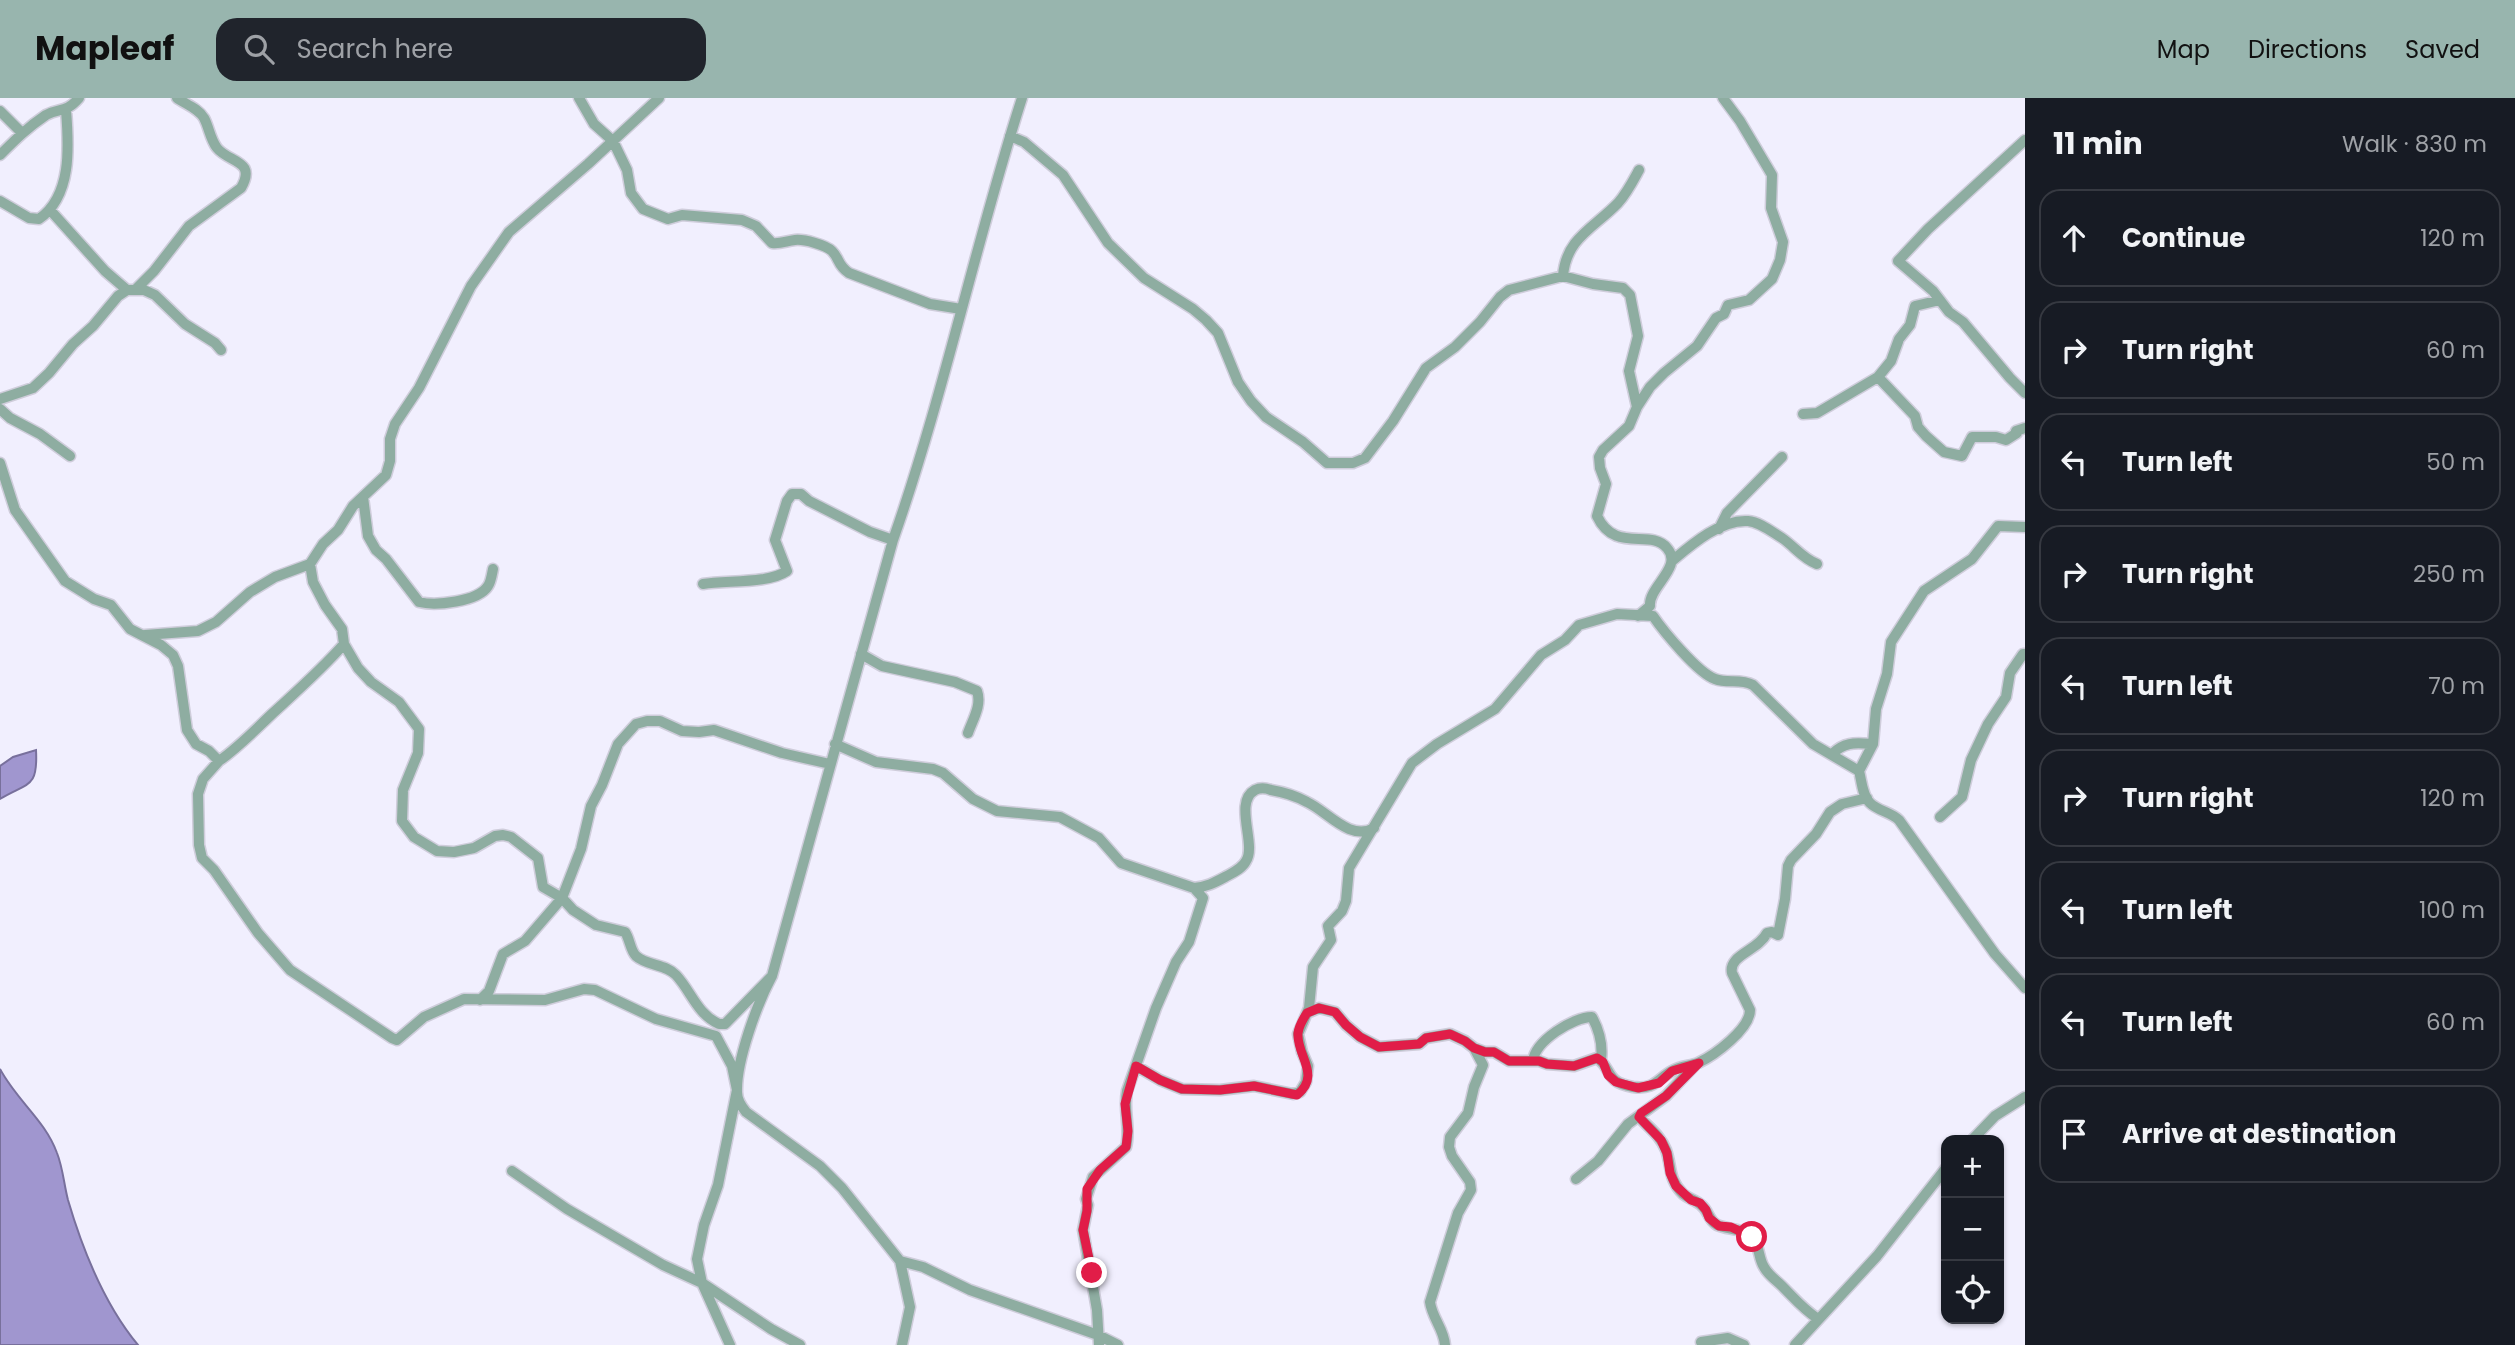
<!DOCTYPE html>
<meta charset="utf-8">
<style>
:root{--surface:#171b24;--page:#20242c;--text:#f1f3f6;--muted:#9ea1a6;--line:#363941;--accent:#98b5ae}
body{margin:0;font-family:Poppins,sans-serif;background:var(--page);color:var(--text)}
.controls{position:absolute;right:21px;bottom:21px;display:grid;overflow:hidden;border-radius:14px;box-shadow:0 2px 5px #0004}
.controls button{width:63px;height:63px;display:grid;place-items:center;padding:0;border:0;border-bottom:2px solid var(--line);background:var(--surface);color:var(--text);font:35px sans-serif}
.stop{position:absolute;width:21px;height:21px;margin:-16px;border:5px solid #e11d48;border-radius:50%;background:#fff}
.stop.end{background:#e11d48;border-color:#fff;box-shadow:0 2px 7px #0008}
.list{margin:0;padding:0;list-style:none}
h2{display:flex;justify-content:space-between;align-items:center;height:91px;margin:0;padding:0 28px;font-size:30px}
h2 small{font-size:23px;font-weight:400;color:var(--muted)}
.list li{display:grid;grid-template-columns:46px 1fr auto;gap:21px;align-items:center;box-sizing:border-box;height:98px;margin:0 14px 14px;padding:0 14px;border:2px solid var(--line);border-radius:21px}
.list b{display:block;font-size:26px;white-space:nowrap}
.list em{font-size:23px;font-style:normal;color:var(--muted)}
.icon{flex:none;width:38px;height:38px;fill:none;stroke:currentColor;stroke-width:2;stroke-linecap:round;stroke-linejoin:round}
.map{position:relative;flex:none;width:2025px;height:1247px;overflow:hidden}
header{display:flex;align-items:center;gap:42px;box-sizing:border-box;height:98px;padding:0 35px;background:var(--accent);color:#111}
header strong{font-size:33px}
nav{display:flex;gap:38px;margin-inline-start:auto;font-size:24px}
.search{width:490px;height:63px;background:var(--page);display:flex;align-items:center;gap:18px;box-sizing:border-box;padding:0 24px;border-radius:21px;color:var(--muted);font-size:26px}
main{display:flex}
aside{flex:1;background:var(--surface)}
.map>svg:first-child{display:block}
.water{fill:#a096cf;stroke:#78709c;stroke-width:2}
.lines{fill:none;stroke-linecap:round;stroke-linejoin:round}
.minor-casing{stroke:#cfcddb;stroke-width:13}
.minor{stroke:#8eada1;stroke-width:10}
.route{stroke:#e11d48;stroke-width:9}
</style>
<header>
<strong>Mapleaf</strong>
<div class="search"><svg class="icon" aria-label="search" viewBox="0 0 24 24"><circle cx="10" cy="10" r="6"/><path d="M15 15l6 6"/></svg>Search here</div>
<nav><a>Map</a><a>Directions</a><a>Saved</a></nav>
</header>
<main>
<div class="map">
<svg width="2025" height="1247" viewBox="0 0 2025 1247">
<rect width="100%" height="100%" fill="#f1effe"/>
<path class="water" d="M 36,652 C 38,690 29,684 0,701 L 0,668 L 13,659 Z
M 0,971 C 17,1003 45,1022 57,1055 C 63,1070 64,1087 68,1102 C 83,1153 104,1206 138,1247 L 0,1247 Z"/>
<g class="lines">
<g class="minor-casing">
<path id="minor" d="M 579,0 L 594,26 L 613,43 L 627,72 L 631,95 L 643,111 L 668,121 L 682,117 L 742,122 L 756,128 L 772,145 C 781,146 786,143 795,142 C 804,141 826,147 832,153 C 840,161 837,167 849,175 L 930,206 L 961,211
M 659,0 L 588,66 L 509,134 L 471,188 L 419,290 L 395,326 L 390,341 L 390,363 L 386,377 L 353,408 L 338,432 L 323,446 L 310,466 L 313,484 L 325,507 L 342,531 L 344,546 L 358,570 L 371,584 L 399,604 L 419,631 L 418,655 L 403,692 L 402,723 L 414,739 L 437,753 L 454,754 L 474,750 L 495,738 L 503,737 L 511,739 L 538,760 L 543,789 L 562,800 L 573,812 L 596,827 L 625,834 C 630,841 630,852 636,858 C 647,868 666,866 676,877 C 691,893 697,916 719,926 L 725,926 L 772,878
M 0,13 L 22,35
M 1010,38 L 1024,44 L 1063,77 L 1108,145 L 1144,180 L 1193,211 L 1206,222 L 1218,235 L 1238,284 L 1251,303 L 1266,319 L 1303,344 L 1327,365 L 1353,365 L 1365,360 L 1393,323 L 1426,270 L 1455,249 L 1480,224 L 1500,199 L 1509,192 L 1563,178 L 1593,186 L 1623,190 L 1630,197 L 1638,238 L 1629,273 L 1637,309 L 1629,328 L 1603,352 L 1599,359 L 1600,370 L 1606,386 L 1597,418 C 1615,456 1650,430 1667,450 C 1684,469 1648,489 1650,508 L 1638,518
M 2025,42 L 1928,131 L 1898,163 L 1933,193 L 1949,214 L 1963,224 L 2010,280 L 2025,295
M 0,57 C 15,42 28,29 46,17 C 60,9 65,16 79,0
M 0,103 L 29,120 L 39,121 C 72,98 69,49 66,12
M 51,113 L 105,173 L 127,192
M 1563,178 C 1566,140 1594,130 1618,105 C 1627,95 1633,83 1639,72
M 136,191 L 154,173 L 189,128 L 241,90 C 257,62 229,65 217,50 C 210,41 209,29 204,20 C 198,10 185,6 177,0
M 1878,279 L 1915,318 L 1918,329 L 1926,338 L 1944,354 L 1962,358 L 1972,339 L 1996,339 L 2006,342 L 2017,335 L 2016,333 L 2025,330
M 0,301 L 33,290 L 49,275 L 73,246 L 93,228 L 118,198 L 127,192 L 144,192 L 155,197 L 185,226 L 215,245 L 221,252
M 1637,309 L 1650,289 L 1664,275 L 1697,248 L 1716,220 L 1724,216 L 1728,207 L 1749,202 L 1772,181 L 1780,162 L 1783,144 L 1771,110 L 1772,77 L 1740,23 L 1723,0
M 0,311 L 10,320 L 40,336 L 70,358
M 1803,316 L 1817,315 L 1878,279 L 1891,263 L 1899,241 L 1910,227 L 1915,208 L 1940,202
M 0,365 L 15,412 L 65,483 L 94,501 L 111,507 L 130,531 L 161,547 L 173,557 L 178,568 L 187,632 L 196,646 L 209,653 L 219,663 C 239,649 255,632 273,615 C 297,593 322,571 344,546
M 363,399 L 368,438 L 376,452 L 386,461 L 419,504 C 435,508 478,504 488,488 C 491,484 492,476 493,471
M 1719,431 L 1727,415 L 1782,359
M 1672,463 C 1691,447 1721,421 1748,423 C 1760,424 1772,434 1782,440 C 1795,449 1802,460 1817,466
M 703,486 C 727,482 768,486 787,473 L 775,442 L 787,403 L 792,396 L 801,396 L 809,403 L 870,434 L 893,442
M 145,537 L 198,533 L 216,524 L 250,494 L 275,479 L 310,466
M 861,556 L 882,568 L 955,584 L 977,593 C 982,607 973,621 968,635
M 835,646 L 876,664 L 933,671 L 943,675 L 973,701 L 997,713 L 1060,719 L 1099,740 L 1121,765 L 1194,790 C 1206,789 1214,785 1225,779 C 1232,775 1242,771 1246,763 C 1257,747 1233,704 1255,692 C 1261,689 1266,690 1271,692 C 1283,694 1296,698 1307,704 C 1327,713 1350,744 1374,730
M 1832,656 C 1845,643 1856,645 1873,646
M 219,663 L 203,681 L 198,696 L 199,747 L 202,760 L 214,772 L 258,835 L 290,872 L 392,940 L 397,942 L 424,919 L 464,901 L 545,902 L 584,891 L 595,892 L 656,921 L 716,938 L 732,968 L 737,992 L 718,1087 L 704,1127 L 697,1161 L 702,1185 L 771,1231 L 800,1247
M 1859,673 L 1873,646 L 1876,611 L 1887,576 L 1891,544 L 1924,493 L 1972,461 L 1998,428 L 2025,429
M 1940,719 L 1962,699 L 1971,662 L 1988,626 L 2006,599 L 2010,575 L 2023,556 L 2025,556
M 480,902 L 489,893 L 503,856 L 525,843 L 562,800 L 581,751 L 591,708 L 602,687 L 618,646 L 636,626 L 647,623 L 660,623 L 682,633 L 699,634 L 714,632 L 782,655 L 830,666
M 1307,915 L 1319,910 L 1335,914 L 1346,927 L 1360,939 L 1379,949 L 1419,946 L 1426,940 L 1450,936 L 1465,943 L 1474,950 L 1485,954 L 1494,954 L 1509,963 L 1539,963 L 1547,966 L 1574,968 L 1597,960 C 1613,971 1604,984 1633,989 C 1655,992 1657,981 1672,973 C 1680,968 1690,968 1698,965 C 1715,957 1750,931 1750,912 L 1732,875 C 1728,857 1758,853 1767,835 L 1772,834 L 1778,837 L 1785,801 L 1788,768 L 1791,762 L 1816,736 L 1830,714 L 1842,706 L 1867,700
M 1533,963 C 1535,943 1573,919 1592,919 C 1599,932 1603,947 1601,962
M 1136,968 L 1160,982 L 1182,991 L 1220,992 L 1254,988 L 1293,996 L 1300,994 L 1306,984 L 1308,968 L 1302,954 L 1298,936 L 1309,910 L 1313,869 L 1331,842 L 1328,828 L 1342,813 L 1346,803 L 1349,770 L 1412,665 L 1437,646 L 1495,611 L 1541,557 L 1565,542 L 1579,527 L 1617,516 L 1653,518 C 1664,534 1698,575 1715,581 C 1728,586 1740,580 1753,587 L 1813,646 L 1859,673 C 1862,684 1862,697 1870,705 C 1878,713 1891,714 1899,722 L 1995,856 L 2025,890
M 1639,1019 C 1649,1030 1660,1037 1666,1052 C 1672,1069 1668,1081 1683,1096 C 1689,1101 1696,1102 1701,1107 C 1709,1113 1708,1122 1717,1127 C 1728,1132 1743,1130 1752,1140 C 1760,1147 1758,1160 1764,1169 C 1768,1177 1776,1182 1782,1188 C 1796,1202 1802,1210 1818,1221
M 1972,1042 L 1995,1018 L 2025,999
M 512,1073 L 567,1111 L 663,1167 L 702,1185 L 730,1247
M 1576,1081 L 1598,1063 L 1628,1026 L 1666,998 L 1696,966
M 900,1163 L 923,1169 L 970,1192 L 1098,1237 L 1118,1247
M 1701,1244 L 1728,1240 L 1744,1247
M 902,1247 L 910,1209 L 900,1163 L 842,1090 L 820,1068 L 746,1014 C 741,1008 737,1002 737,994 C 736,963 757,906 772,878 L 893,442 C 944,297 975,146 1022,0
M 1099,1247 L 1097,1212 L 1083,1132 L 1088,1107 L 1086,1101 L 1093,1079 L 1126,1049 C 1131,1031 1123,1012 1127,993 L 1156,910 L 1176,864 L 1189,844 L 1203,800 L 1194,790
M 1445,1247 C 1444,1231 1432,1220 1430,1204 L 1458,1115 L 1471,1092 L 1470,1084 L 1452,1058 L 1449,1049 L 1450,1039 L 1468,1015 L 1474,989 L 1483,967 L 1474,950
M 1795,1247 L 1877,1158 L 1946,1070"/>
</g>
<use href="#minor" class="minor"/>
</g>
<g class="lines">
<path class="route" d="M 1092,1175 L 1083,1132 L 1087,1113 L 1087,1091 L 1100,1072 L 1126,1049 L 1128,1033 L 1125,1006 L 1136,968 L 1160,982 L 1182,991 L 1220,992 L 1254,988 L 1297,997 C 1322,977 1296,957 1298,935 C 1299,928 1303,921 1307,915 L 1319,910 L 1335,914 L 1346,927 L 1360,939 L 1379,949 L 1419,946 L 1426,940 L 1450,936 L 1465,943 L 1474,950 L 1485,954 L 1494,954 L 1509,963 L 1539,963 L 1547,966 L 1574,968 L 1597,960 L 1603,964 L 1608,977 L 1616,984 L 1638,990 L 1659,985 L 1672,973 L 1699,965 L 1666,998 L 1641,1015 L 1639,1019 L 1661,1042 L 1667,1055 L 1670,1075 L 1676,1088 L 1691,1102 L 1700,1105 L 1706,1112 L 1709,1120 L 1719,1128 L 1731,1129 L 1752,1139"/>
</g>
</svg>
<div class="controls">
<button>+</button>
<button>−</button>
<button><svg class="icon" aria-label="locate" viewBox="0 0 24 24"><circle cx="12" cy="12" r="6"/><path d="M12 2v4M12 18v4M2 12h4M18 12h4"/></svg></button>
</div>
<div class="stop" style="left:1752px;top:1139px"></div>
<div class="stop end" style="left:1092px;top:1175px"></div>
</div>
<aside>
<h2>11 min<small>Walk · 830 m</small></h2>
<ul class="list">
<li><svg class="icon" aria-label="ahead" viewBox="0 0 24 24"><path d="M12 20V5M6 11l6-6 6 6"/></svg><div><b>Continue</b></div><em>120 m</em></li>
<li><svg class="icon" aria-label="right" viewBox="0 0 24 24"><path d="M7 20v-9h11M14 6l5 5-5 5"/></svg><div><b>Turn right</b></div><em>60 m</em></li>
<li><svg class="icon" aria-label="left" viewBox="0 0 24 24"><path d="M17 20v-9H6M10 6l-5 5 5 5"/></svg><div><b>Turn left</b></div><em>50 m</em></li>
<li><svg class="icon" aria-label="right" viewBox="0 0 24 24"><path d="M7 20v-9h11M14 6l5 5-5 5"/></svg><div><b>Turn right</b></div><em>250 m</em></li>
<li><svg class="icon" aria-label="left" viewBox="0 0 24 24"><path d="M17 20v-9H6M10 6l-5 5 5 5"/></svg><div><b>Turn left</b></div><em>70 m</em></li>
<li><svg class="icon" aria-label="right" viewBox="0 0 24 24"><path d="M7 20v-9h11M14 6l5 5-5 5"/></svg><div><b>Turn right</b></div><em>120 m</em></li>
<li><svg class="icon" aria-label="left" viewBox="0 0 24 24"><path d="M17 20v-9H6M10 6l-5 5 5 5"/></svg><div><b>Turn left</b></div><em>100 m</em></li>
<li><svg class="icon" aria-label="left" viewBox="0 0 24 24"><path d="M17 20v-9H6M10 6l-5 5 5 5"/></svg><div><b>Turn left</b></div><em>60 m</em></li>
<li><svg class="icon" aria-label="arrive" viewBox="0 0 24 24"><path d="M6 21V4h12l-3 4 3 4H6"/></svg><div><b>Arrive at destination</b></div></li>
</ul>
</aside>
</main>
